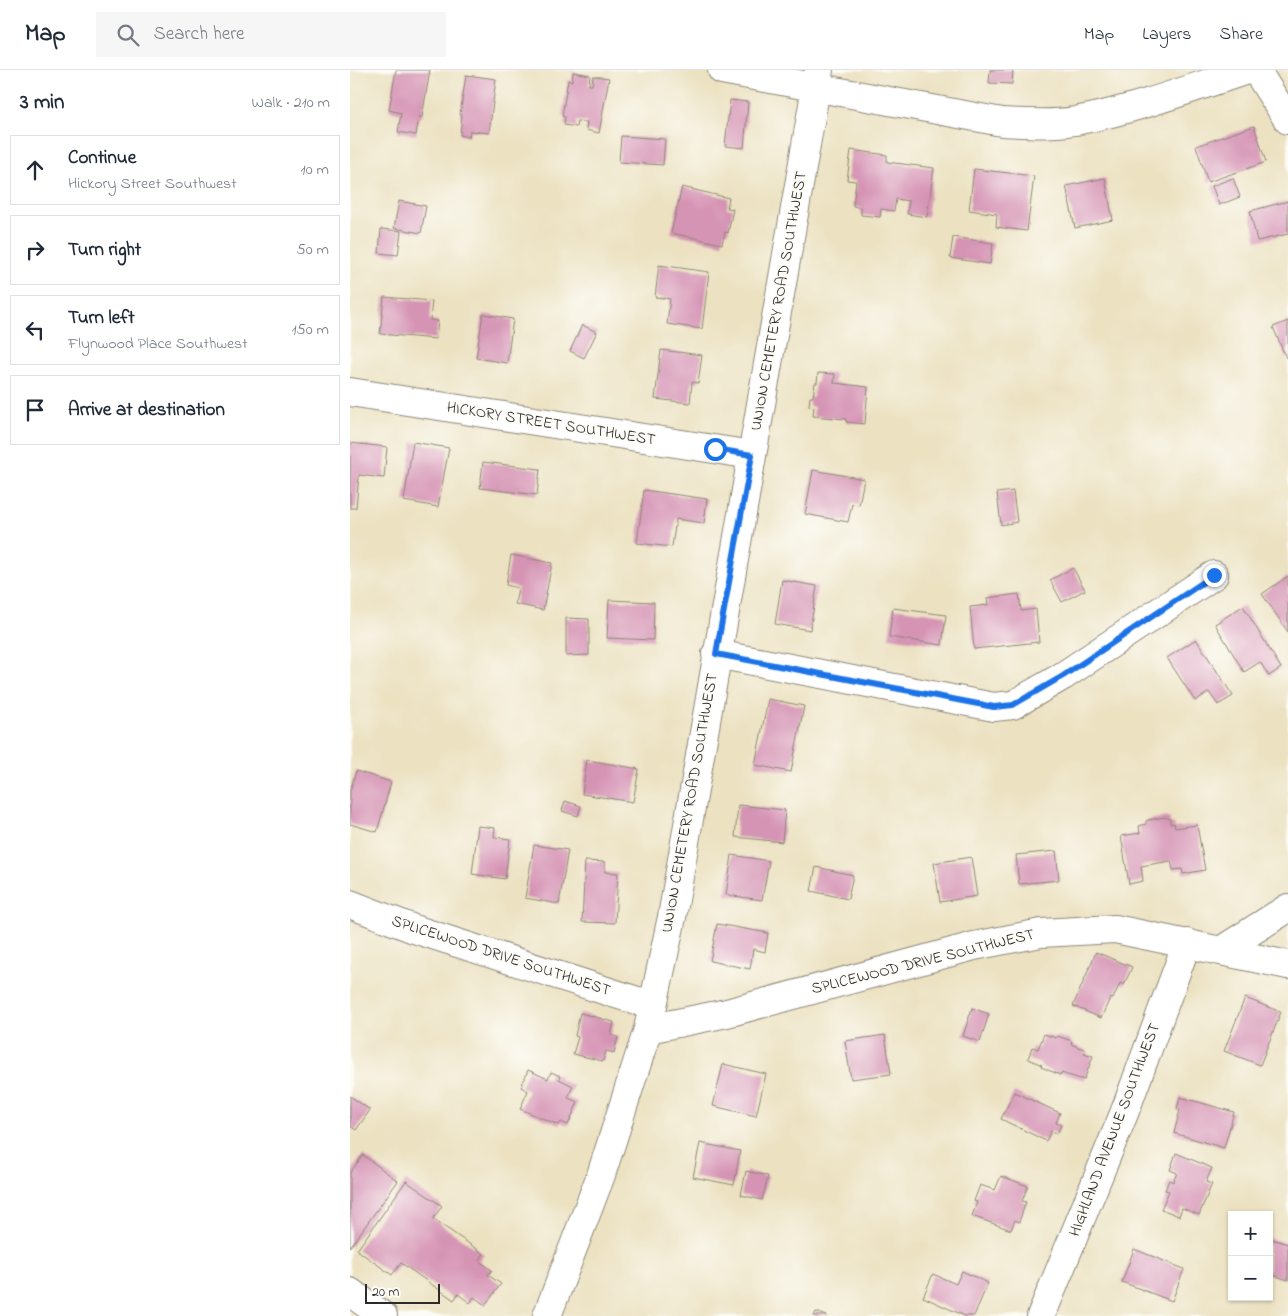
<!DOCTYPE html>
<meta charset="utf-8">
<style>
:root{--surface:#fff;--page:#f6f6f7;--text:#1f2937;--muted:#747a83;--line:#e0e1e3}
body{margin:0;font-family:"Indie Flower",sans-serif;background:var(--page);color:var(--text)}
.controls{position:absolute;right:15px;bottom:15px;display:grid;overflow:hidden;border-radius:0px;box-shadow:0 1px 4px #0004}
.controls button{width:45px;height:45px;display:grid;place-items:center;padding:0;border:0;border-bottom:1px solid var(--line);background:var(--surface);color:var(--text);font:25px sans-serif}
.scale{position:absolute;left:15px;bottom:12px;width:75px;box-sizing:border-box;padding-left:5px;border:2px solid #2b2b2b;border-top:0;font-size:14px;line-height:18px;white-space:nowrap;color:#2b2b2b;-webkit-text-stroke:4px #fdfcf7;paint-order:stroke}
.stop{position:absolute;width:15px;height:15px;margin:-11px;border:4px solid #1a73e8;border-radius:50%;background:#fff}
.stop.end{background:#1a73e8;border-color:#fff;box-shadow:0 1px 5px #0008}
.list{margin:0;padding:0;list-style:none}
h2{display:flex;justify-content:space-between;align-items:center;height:65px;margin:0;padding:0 20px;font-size:21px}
h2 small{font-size:16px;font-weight:400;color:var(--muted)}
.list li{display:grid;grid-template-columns:32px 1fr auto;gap:15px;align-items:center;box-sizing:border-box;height:70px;margin:0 10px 10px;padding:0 10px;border:1px solid var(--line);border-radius:0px}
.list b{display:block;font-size:19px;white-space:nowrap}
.list p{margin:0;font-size:16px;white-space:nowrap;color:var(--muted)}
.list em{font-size:16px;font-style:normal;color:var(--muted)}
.icon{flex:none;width:28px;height:28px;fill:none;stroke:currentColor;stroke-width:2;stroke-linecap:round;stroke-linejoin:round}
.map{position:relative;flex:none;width:938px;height:1246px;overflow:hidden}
header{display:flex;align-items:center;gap:30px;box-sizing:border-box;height:70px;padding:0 25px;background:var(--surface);border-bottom:1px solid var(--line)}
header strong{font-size:24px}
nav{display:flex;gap:28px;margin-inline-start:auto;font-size:18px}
.search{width:350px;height:45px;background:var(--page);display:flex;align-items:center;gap:12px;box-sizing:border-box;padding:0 18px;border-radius:0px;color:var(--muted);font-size:19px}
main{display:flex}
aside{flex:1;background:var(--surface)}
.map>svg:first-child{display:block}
.building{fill:#d694b5}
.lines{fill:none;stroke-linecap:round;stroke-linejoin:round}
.minor-casing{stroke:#8c8676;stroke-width:30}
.minor{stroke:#fff;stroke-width:28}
.route{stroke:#1a73e8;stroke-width:6}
.labels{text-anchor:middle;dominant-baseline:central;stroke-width:4;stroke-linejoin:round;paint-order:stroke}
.street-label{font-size:16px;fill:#2b2b2b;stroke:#fdfcf7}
</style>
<header>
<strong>Map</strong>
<div class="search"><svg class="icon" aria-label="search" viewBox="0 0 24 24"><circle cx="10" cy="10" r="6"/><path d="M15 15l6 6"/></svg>Search here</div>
<nav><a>Map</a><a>Layers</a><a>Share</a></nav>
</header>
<main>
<aside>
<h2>3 min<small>Walk · 210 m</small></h2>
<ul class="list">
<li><svg class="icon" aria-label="ahead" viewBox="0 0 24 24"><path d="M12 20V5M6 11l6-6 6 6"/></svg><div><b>Continue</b><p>Hickory Street Southwest</p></div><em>10 m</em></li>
<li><svg class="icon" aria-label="right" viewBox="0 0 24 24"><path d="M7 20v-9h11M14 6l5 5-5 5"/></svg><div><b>Turn right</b></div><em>50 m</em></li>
<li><svg class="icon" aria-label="left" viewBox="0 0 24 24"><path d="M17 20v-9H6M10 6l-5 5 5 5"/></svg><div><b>Turn left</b><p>Flynwood Place Southwest</p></div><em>150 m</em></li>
<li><svg class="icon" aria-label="arrive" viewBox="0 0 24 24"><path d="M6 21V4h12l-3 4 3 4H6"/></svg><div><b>Arrive at destination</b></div></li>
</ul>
</aside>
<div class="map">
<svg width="938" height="1246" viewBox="0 0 938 1246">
<rect width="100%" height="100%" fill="#fdfcf7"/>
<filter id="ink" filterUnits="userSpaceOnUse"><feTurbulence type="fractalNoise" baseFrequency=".02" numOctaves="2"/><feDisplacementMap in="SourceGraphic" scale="10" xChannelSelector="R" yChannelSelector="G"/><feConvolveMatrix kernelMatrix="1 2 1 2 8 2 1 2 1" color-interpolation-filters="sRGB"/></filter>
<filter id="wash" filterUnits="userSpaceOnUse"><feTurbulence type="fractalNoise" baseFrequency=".0096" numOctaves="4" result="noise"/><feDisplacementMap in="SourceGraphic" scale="20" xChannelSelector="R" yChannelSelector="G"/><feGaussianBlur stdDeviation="1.12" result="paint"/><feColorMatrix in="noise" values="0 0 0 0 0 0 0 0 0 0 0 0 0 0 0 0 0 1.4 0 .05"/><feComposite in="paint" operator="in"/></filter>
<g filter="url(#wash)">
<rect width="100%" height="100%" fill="#ece2c2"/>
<g id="blocks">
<path class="building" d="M 46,0 L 80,0 L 72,47 L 69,47 L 66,65 L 48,62 L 51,43 L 39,40 Z
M 640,0 L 663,0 L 662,14 L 639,13 Z
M 223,2 L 240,5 L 239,15 L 242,15 L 243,6 L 259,8 L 249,63 L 236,60 L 237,52 L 227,51 L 226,57 L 214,55 L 215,47 L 212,46 L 218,10 L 222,11 Z
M 116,5 L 146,9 L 139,63 L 120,61 L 119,67 L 110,65 L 112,45 L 110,45 Z
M 380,30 L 398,32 L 394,78 L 375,76 Z
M 904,56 L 916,92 L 858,112 L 846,76 Z
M 271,66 L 315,69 L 313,95 L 269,92 Z
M 501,80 L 537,85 L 537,92 L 584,98 L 577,147 L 557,144 L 559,131 L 546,129 L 544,141 L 531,139 L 530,147 L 511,145 L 511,138 L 503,136 L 506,111 L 497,110 Z
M 624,99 L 684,106 L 677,161 L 646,157 L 647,144 L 619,140 Z
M 755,108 L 763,150 L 725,158 L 716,116 Z
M 883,108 L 890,127 L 869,135 L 862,116 Z
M 332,117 L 379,128 L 377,138 L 383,139 L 378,163 L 375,162 L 372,174 L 321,163 Z
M 49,131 L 76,136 L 71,163 L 44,158 Z
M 938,131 L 938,164 L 907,171 L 900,141 Z
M 31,159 L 51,161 L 48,185 L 29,183 Z
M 603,167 L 643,173 L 640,194 L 600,188 Z
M 309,195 L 359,202 L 352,259 L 317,254 L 320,229 L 305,227 Z
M 34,227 L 82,231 L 80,250 L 88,251 L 86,269 L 30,264 Z
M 133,244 L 163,249 L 157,293 L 126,288 Z
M 938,251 L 938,287 L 936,288 L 923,257 Z
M 232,255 L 247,262 L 234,288 L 220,281 Z
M 311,280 L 352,285 L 348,313 L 342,312 L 340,333 L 305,329 Z
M 468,303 L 485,304 L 484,313 L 518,317 L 515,354 L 496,352 L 496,349 L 463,346 L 464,337 L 459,336 L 460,327 L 463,327 L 465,313 L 467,313 Z
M 63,372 L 99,378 L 88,437 L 54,431 Z
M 0,373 L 37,377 L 34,408 L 9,405 L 6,438 L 0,438 Z
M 133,392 L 190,399 L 187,425 L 130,418 Z
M 463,400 L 514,409 L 509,435 L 502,434 L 498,452 L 455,444 Z
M 294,420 L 357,429 L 354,453 L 326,449 L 322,477 L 287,473 Z
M 663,421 L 667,452 L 651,455 L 647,423 Z
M 161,485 L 202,493 L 193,540 L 165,534 L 168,518 L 156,515 Z
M 723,498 L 735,520 L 712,532 L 700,510 Z
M 938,506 L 938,562 L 912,524 Z
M 432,510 L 467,516 L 460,560 L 425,554 Z
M 669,524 L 671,541 L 686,539 L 689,572 L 624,579 L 620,537 L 638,535 L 637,528 Z
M 259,530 L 304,532 L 303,570 L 257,568 Z
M 893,536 L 931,598 L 919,606 L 910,592 L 894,602 L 865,554 Z
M 543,538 L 596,545 L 592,575 L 539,567 Z
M 216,548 L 239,549 L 239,585 L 216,586 Z
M 846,569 L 883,626 L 868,635 L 859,622 L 845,631 L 817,588 Z
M 418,629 L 454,636 L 441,702 L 405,695 Z
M 237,690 L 289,699 L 283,732 L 232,724 Z
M 6,701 L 41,712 L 27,762 L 0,754 L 0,721 Z
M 215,731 L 231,736 L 228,746 L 212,741 Z
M 388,735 L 435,740 L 432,772 L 385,767 Z
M 815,747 L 820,749 L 820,754 L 824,753 L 825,758 L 847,755 L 855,800 L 833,804 L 832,799 L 823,800 L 821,791 L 791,796 L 793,811 L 779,814 L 771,766 L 790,763 L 789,756 L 796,754 L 796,751 L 798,750 Z
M 128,756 L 145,758 L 144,767 L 160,769 L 155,809 L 122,804 Z
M 184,775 L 218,780 L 209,834 L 175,828 Z
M 706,781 L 709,810 L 669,814 L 666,785 Z
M 382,785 L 419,791 L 412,830 L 376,825 Z
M 621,787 L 627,826 L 590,832 L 584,793 Z
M 235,791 L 255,792 L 255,802 L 268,803 L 265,853 L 232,852 Z
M 466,797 L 503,805 L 498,829 L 461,821 Z
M 367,854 L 418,863 L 415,882 L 403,879 L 400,899 L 360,891 Z
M 746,882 L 782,897 L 774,915 L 770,913 L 763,929 L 760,928 L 751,948 L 723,936 Z
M 895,928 L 931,942 L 910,995 L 874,981 Z
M 622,938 L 639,944 L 630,972 L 613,966 Z
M 230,943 L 264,952 L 261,965 L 268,967 L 264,983 L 256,981 L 253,991 L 223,984 L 228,967 L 225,966 Z
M 694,964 L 706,968 L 707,966 L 722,971 L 721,974 L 736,980 L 734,983 L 743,986 L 734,1010 L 711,1003 L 710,1005 L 691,997 L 692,995 L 678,989 L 682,977 L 688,979 Z
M 535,965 L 541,1004 L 501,1009 L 495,971 Z
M 373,994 L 416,1004 L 406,1046 L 363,1036 Z
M 178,1000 L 198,1009 L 201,1002 L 210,1006 L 209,1009 L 223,1016 L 218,1028 L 228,1032 L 218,1055 L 211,1052 L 209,1055 L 170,1039 L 178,1021 L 171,1017 Z
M 664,1022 L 710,1043 L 706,1053 L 711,1055 L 707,1064 L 701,1061 L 696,1071 L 651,1049 Z
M 0,1026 L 20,1040 L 6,1060 L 0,1056 Z
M 830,1027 L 884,1042 L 874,1078 L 824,1063 L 830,1040 L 827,1039 Z
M 350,1073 L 390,1081 L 384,1115 L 343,1107 Z
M 826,1083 L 862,1098 L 856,1112 L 862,1114 L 849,1145 L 832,1138 L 829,1146 L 811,1139 L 819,1121 L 815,1120 L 819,1110 L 823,1112 L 827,1103 L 820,1100 Z
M 13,1085 L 48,1111 L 0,1177 L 0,1103 Z
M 396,1101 L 418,1106 L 412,1130 L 391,1125 Z
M 651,1106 L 678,1116 L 672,1131 L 676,1132 L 669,1152 L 665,1150 L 661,1160 L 622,1146 L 627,1132 L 624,1131 L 630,1115 L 645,1120 Z
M 56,1111 L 92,1136 L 83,1149 L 134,1184 L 129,1191 L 142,1200 L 138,1205 L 151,1214 L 135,1235 L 124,1227 L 120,1233 L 108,1224 L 104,1230 L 51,1193 L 42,1205 L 7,1180 Z
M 919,1168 L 938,1174 L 938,1210 L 919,1204 Z
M 784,1179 L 834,1199 L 822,1231 L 772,1212 Z
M 612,1201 L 638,1213 L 624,1246 L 615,1246 L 573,1227 L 583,1204 L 606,1214 Z
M 466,1242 L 477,1246 L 464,1246 Z"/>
</g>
</g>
<g filter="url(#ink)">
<use href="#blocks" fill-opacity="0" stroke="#8c8676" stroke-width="1"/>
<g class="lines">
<g class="minor-casing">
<path id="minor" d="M 372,0 L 652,52 C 676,53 701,55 725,51 C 783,40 840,19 897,0
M 906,0 L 938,50
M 0,322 L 402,385
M 366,584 L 644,637 L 663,635 L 713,606 L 864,505
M 0,834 L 64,859 L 303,936
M 872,880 L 938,838
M 298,959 L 377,943 L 624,876 L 691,863 L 765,859 L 938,895
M 0,1222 L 33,1246
M 197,1246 L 251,1105 L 298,959 L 322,847 L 469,0
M 691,1246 L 775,1041 L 837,873"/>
</g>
<use href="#minor" class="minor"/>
</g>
</g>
<g class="lines" filter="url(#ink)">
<path class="route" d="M 365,379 L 402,385 L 366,584 L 644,637 L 663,635 L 713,606 L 864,505"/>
</g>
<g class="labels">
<g class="street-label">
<text transform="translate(429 231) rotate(-80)">UNION CEMETERY ROAD SOUTHWEST</text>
<text transform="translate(201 354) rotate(9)">HICKORY STREET SOUTHWEST</text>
<text transform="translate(340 733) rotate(-80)">UNION CEMETERY ROAD SOUTHWEST</text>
<text transform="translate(151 886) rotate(18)">SPLICEWOOD DRIVE SOUTHWEST</text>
<text transform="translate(573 892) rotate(-14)">SPLICEWOOD DRIVE SOUTHWEST</text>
<text transform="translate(765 1060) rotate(-69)">HIGHLAND AVENUE SOUTHWEST</text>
</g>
</g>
</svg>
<div class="controls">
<button>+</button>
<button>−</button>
</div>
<div class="scale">20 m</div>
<div class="stop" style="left:365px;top:379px"></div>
<div class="stop end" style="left:864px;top:505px"></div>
</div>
</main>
